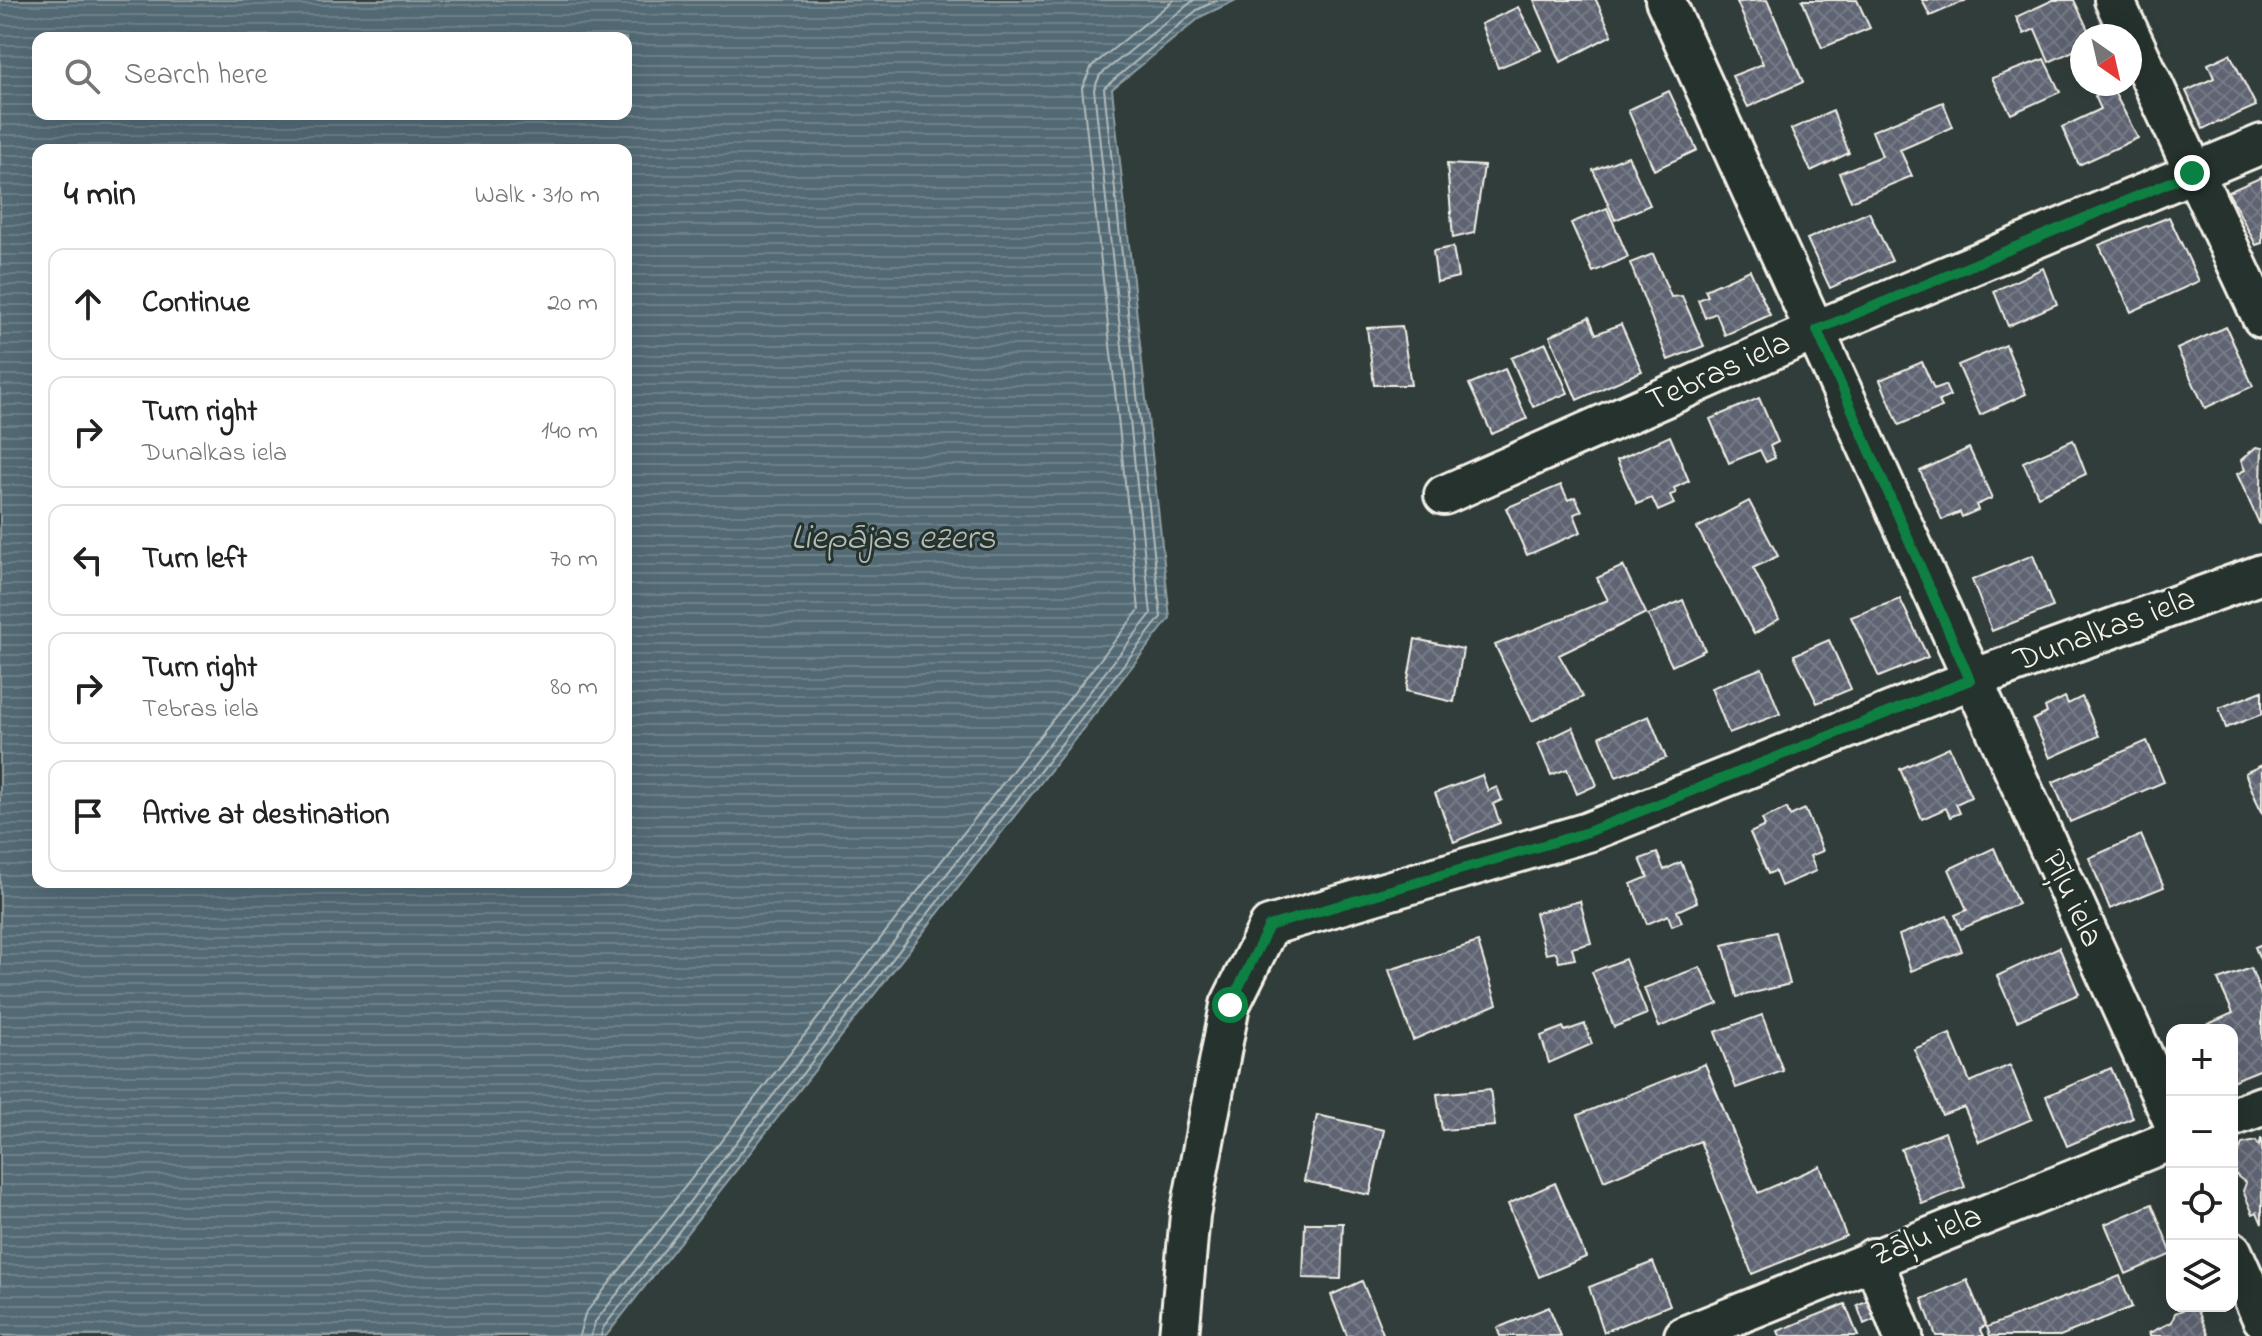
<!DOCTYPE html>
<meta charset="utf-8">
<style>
:root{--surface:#fff;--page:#f6f6f6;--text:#222;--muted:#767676;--line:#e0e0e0}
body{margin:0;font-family:"Indie Flower",sans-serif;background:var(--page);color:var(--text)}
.controls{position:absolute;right:24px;bottom:24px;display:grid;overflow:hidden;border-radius:16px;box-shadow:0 8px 32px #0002}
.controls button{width:72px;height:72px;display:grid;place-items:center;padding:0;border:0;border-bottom:2px solid var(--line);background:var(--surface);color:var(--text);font:40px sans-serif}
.compass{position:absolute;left:2070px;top:24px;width:72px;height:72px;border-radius:50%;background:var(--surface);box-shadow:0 8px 32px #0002;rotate:146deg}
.stop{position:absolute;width:24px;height:24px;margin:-18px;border:6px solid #0b8043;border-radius:50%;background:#fff}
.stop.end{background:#0b8043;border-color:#fff;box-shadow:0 2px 8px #0008}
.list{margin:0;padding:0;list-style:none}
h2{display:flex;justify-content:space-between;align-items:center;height:104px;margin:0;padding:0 32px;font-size:34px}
h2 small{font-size:26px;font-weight:400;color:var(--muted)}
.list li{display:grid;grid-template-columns:52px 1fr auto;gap:24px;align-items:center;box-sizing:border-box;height:112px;margin:0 16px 16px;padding:0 16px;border:2px solid var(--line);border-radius:16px}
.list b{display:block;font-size:30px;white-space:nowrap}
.list p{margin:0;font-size:26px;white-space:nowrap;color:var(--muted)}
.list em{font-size:26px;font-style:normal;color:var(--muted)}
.icon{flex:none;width:44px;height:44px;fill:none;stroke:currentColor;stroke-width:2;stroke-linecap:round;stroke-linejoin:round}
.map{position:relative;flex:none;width:2262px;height:1336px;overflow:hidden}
.search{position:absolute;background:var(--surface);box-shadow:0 8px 32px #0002;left:32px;top:32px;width:600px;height:88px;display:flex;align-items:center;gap:20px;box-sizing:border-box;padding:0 28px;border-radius:16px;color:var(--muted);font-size:30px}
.panel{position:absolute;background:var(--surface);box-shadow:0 8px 32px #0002;left:32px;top:144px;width:600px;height:744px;border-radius:16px}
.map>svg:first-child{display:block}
.water{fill:url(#water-rules);stroke:#93a0a3;stroke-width:2;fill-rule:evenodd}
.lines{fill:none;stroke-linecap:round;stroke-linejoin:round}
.shore{stroke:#b3bbba;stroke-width:2}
.building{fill:url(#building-cross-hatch);stroke:#f4f1e8;stroke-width:2}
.street-casing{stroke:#f4f1e8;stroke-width:44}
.street{stroke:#26332d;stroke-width:38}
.route{stroke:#0b8043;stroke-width:10}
.labels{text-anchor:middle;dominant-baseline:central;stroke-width:6;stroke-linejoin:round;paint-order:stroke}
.street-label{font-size:34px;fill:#f4f1e8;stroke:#26332d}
.water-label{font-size:36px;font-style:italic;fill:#b3bbba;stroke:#26332d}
</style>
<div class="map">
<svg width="2262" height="1336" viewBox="0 0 2262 1336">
<defs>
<pattern id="water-rules" width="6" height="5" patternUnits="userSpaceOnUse" patternTransform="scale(2)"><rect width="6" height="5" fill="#526a75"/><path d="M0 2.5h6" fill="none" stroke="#6c8089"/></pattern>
<pattern id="building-cross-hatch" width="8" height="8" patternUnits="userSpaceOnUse" patternTransform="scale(2)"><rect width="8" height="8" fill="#5e6472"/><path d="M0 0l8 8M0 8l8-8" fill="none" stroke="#767b86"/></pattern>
</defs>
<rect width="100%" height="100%" fill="#313d3b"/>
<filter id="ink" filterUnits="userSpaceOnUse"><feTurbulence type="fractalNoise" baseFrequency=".0125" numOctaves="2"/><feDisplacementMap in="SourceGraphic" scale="16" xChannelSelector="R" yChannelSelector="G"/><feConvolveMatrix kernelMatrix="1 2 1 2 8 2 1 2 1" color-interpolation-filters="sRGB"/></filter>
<g filter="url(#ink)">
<path class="water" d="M 0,0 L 1236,0 L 1202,16 L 1112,89 L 1170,618 L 606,1336 L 0,1336 ZM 38,38 L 626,38 L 626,114 L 38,114 ZM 38,150 L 626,150 L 626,882 L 38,882 Z"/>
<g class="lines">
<path class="shore" d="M 579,1336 L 585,1314 L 1139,610 L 1082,88 L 1092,66 L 1174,0
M 591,1336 L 595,1322 L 1151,614 L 1094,89 L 1100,75 L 1194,0
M 601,1336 L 603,1328 L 1161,617 L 1104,88 L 1197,10 L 1217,0"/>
</g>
<path class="building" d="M 1534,0 L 1596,0 L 1612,35 L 1561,62 Z
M 1767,0 L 1803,82 L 1748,107 L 1732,76 L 1763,64 L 1737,2 Z
M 1802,0 L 1857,0 L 1870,28 L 1822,48 Z
M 1922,0 L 1967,0 L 1930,16 Z
M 2053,0 L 2074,0 L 2091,36 L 2082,36 L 2082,47 L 2049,62 L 2035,29 L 2024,34 L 2016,17 Z
M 1518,7 L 1541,50 L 1498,68 L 1481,24 Z
M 2230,54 L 2256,106 L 2203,129 L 2186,91 L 2214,78 L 2208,64 Z
M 2044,59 L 2060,92 L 2011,114 L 1992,78 Z
M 2112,88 L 2138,138 L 2079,165 L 2062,127 L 2101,109 L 2095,96 Z
M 1669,91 L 1697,150 L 1654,170 L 1628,110 Z
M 1943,102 L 1953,127 L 1900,150 L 1912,176 L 1851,201 L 1839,173 L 1882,156 L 1872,131 Z
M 1833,111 L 1849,153 L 1811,171 L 1791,129 Z
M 1628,156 L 1650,205 L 1615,220 L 1593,170 Z
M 1447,164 L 1484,166 L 1474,233 L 1453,238 Z
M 2262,177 L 2262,243 L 2256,245 L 2228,192 Z
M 1607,208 L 1628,257 L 1593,272 L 1571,223 Z
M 1869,212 L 1892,261 L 1830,288 L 1807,239 Z
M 2169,217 L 2199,281 L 2131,312 L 2099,245 Z
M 1453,247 L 1458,277 L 1437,282 L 1433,251 Z
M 1653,254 L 1671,297 L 1682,296 L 1704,346 L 1668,360 L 1630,263 Z
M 2043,268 L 2057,304 L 2008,326 L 1994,291 Z
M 1750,270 L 1770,315 L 1725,335 L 1716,313 L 1705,318 L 1698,300 L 1708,296 L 1705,290 Z
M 1589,317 L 1596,334 L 1621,324 L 1642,371 L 1577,400 L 1550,336 Z
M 1402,326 L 1411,385 L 1374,385 L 1367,328 Z
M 2226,327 L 2253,386 L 2205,408 L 2177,349 Z
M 1546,343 L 1568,393 L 1533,407 L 1511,358 Z
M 2006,345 L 2026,394 L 1980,415 L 1958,365 Z
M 1922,362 L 1934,389 L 1945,385 L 1950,396 L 1939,401 L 1942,407 L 1899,425 L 1880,380 Z
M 1505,369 L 1527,419 L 1492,434 L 1469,384 Z
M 1759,398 L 1778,442 L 1770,446 L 1775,458 L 1766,462 L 1760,450 L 1729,463 L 1710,419 Z
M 1670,436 L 1689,481 L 1674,488 L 1676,493 L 1670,495 L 1674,504 L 1658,511 L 1652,498 L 1637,504 L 1617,460 Z
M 2073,440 L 2086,474 L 2038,496 L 2023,462 Z
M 2256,447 L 2262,448 L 2260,525 L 2237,474 L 2245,470 L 2241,460 Z
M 1969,448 L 1992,498 L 1976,505 L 1978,510 L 1962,517 L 1960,512 L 1942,520 L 1920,471 Z
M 1561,485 L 1568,500 L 1575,497 L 1582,511 L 1574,514 L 1581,532 L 1527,555 L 1506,508 Z
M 1749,501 L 1778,556 L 1753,568 L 1779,619 L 1754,634 L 1697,528 Z
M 2033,555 L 2053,607 L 1992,631 L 1972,580 Z
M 1623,566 L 1646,613 L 1559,655 L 1583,697 L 1532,721 L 1495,645 L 1608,600 L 1597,578 Z
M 1900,599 L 1928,657 L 1879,677 L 1851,617 Z
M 1683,600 L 1705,650 L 1672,666 L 1648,615 Z
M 1415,639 L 1463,649 L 1454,702 L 1406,691 Z
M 1829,640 L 1851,689 L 1817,703 L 1794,655 Z
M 1762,668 L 1780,714 L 1729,733 L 1711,688 Z
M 2262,691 L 2262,714 L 2226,728 L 2219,708 Z
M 2065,697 L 2068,704 L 2082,697 L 2099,736 L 2050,758 L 2033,720 L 2047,713 L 2045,707 Z
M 1649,716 L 1666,758 L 1616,777 L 1600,736 Z
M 1573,727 L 1597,785 L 1577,794 L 1567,769 L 1551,775 L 1538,744 Z
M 2147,741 L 2164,782 L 2070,822 L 2053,782 Z
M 1949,747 L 1971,797 L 1956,804 L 1960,813 L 1950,817 L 1946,808 L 1922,819 L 1900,769 Z
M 2262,765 L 2262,814 L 2245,773 Z
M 1482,775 L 1488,791 L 1497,787 L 1502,800 L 1493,804 L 1500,823 L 1454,842 L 1435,793 Z
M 1787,808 L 1790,816 L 1805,809 L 1823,851 L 1810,856 L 1816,871 L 1781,886 L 1775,871 L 1768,874 L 1750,833 L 1765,826 L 1762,819 Z
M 2141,835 L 2164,887 L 2110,909 L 2089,858 Z
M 1994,848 L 2018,904 L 1961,929 L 1955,915 L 1967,910 L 1949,869 Z
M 1657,853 L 1664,870 L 1681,862 L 1697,902 L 1677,911 L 1682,922 L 1672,926 L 1668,915 L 1647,924 L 1631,884 L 1648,877 L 1640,859 Z
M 1580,901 L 1591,943 L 1572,948 L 1575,959 L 1559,962 L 1556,952 L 1546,954 L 1535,913 Z
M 1947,916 L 1962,951 L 1911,971 L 1899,935 Z
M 1776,932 L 1790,984 L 1737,997 L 1723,945 Z
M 1478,942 L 1497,1004 L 1413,1040 L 1389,970 Z
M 2262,944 L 2262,964 L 2255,947 Z
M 2059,947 L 2079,994 L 2017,1021 L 1997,976 Z
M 1625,959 L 1647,1014 L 1614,1027 L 1592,972 Z
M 1700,967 L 1718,1004 L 1659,1027 L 1644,988 Z
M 2251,968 L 2262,997 L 2262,1069 L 2232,1081 L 2232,1030 L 2195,1030 L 2233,1013 L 2218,980 Z
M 1762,1015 L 1783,1071 L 1736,1088 L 1715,1032 Z
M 1585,1024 L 1592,1044 L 1549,1063 L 1541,1036 L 1563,1027 L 1565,1031 Z
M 1950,1034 L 1970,1082 L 2010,1065 L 2032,1119 L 1979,1142 L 1964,1107 L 1942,1115 L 1914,1049 Z
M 1705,1064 L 1758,1193 L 1820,1166 L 1846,1236 L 1752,1274 L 1700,1141 L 1604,1181 L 1578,1115 Z
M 2111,1068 L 2133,1118 L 2067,1146 L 2046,1096 Z
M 1490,1089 L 1495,1126 L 1442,1130 L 1437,1094 Z
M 1317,1115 L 1384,1130 L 1370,1195 L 1304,1181 Z
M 1945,1132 L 1965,1187 L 1922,1204 L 1901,1149 Z
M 2261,1139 L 2262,1139 L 2262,1224 L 2257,1212 L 2253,1214 L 2243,1191 L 2246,1183 L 2237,1176 L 2233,1165 L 2242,1144 L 2256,1141 L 2259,1146 Z
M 1555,1183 L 1586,1257 L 1539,1277 L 1508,1204 Z
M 2152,1204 L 2172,1254 L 2126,1274 L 2105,1224 Z
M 1305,1223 L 1343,1223 L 1341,1279 L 1303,1278 Z
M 1653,1262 L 1670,1305 L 1604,1332 L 1589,1287 Z
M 2120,1276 L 2132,1307 L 2060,1336 L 1990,1336 L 1987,1327 Z
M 1967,1280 L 1986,1326 L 1980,1328 L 1984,1336 L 1936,1336 L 1922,1299 Z
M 1362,1281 L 1384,1336 L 1347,1336 L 1331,1295 Z
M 1868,1300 L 1875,1319 L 1864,1324 L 1857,1305 Z
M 1845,1304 L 1858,1336 L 1780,1336 L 1778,1331 Z
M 1549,1307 L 1561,1336 L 1500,1336 L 1497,1328 Z
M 2187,1308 L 2198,1311 L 2209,1336 L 2150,1336 L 2149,1333 L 2172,1322 L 2175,1313 Z"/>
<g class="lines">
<g class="street-casing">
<path id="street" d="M 1665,0 L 2172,1119
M 2114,0 L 2262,318
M 1444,495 L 1817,330 L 2262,144
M 2232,1117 L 2262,1106
M 2232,1251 L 2262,1318
M 1873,1258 L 1903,1336
M 1179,1336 L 1190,1215 L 1230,1005 L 1269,926 L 1588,832 L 1970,680 L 2262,574
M 1684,1336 L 2172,1140"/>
</g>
<use href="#street" class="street"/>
</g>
</g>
<g class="lines" filter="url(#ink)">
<path class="route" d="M 1230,1005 L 1269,926 L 1588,832 L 1970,680 L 1817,330 L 2192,173"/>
</g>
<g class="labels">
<g class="street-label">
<text transform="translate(1719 373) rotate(-24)">Tebras iela</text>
<text transform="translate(2105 631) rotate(-20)">Dunalkas iela</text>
<text transform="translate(2071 899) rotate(65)">Pīļu iela</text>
<text transform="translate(1927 1237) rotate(-22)">Zāļu iela</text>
</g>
<g class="water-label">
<text x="893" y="539">Liepājas ezers</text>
</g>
</g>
</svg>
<div class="controls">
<button>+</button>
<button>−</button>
<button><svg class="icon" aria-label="locate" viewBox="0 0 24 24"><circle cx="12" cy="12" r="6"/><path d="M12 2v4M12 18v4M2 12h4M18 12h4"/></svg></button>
<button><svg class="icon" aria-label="layers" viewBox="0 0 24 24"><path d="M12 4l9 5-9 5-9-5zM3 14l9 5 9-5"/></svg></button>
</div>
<svg class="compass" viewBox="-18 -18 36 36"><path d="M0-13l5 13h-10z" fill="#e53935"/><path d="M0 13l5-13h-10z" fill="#767676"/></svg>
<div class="stop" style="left:1230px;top:1005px"></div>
<div class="stop end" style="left:2192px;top:173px"></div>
<div class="search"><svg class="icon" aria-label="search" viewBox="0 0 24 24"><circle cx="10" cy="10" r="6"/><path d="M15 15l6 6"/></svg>Search here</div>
<section class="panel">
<h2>4 min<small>Walk · 310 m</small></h2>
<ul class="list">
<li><svg class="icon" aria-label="ahead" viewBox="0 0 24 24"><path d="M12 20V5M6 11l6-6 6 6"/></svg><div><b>Continue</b></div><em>20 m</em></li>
<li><svg class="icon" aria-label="right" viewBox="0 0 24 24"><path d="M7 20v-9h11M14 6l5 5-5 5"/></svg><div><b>Turn right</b><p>Dunalkas iela</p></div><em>140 m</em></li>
<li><svg class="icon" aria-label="left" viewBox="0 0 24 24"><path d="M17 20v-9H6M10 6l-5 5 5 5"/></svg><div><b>Turn left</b></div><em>70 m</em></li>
<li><svg class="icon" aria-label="right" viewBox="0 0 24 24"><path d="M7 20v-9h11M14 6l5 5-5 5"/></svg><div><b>Turn right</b><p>Tebras iela</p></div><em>80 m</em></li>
<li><svg class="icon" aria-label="arrive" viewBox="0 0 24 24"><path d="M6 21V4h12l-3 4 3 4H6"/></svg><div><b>Arrive at destination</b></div></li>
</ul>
</section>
</div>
